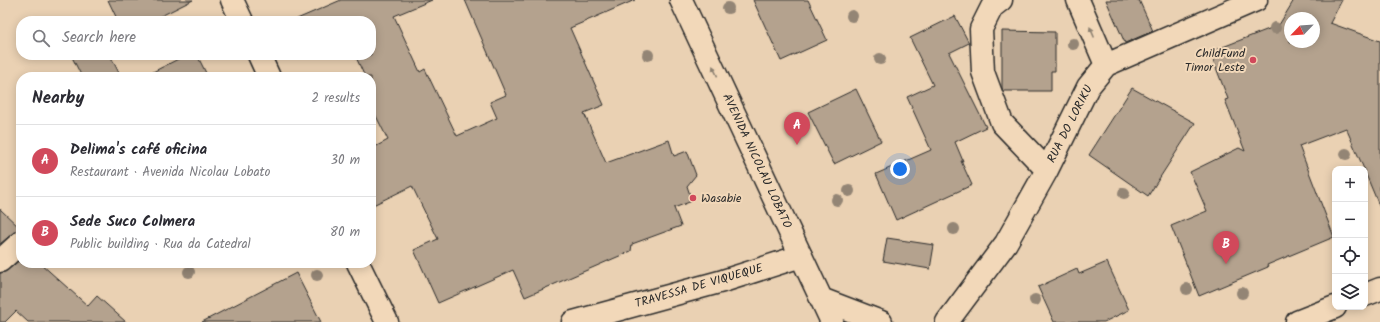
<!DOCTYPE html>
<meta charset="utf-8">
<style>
:root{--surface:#fff;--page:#f7f7f7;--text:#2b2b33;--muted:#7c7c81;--line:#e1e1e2;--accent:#d1495b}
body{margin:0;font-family:Kalam,sans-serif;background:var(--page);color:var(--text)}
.controls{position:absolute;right:12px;bottom:12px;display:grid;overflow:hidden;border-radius:8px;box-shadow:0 2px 10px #0003}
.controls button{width:36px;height:36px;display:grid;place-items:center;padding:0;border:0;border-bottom:1px solid var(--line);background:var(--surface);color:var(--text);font:20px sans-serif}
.compass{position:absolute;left:1284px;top:12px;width:36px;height:36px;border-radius:50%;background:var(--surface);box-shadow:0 2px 10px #0003;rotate:245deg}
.you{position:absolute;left:900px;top:169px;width:14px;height:14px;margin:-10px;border:3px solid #fff;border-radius:50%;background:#1a73e8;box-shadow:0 0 0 6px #1a73e833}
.badge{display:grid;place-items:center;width:26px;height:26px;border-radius:50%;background:var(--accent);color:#fff;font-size:13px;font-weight:700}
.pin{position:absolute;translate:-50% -33px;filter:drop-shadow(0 1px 2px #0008)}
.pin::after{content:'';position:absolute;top:21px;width:14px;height:12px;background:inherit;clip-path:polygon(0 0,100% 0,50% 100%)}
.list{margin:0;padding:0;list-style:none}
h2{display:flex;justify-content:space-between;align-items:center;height:52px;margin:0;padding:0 16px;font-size:17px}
h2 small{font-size:13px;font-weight:400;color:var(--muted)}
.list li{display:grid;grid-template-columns:26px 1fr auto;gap:12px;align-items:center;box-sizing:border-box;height:72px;padding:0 16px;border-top:1px solid var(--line)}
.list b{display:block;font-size:15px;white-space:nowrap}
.list p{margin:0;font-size:13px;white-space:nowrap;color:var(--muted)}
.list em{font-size:13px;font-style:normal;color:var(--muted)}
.icon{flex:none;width:22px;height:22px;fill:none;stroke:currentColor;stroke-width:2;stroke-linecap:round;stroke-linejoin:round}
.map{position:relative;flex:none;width:1380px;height:322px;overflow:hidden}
.search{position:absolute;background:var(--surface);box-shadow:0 2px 10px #0003;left:16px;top:16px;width:360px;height:44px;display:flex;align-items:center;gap:10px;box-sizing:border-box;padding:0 14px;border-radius:16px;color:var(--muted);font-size:15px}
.panel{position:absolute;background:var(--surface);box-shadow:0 2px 10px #0003;left:16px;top:72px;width:360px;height:196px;border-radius:16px}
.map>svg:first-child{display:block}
.building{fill:#b4a28e;stroke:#2b2b2b;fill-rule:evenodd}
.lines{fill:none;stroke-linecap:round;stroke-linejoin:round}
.minor-casing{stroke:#2b2b2b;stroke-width:25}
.major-casing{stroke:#2b2b2b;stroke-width:25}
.minor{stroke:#f2d8b9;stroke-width:22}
.major{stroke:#f2d8b9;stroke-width:22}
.tree{fill:#938575}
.oneway{fill:#8e8272}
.poi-dot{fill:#d1495b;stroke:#f2d8b9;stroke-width:1.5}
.labels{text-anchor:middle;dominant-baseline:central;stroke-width:4;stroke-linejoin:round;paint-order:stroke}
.poi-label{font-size:12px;fill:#2b2b2b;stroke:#f2d8b9;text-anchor:end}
.street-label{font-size:12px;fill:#2b2b2b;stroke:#f2d8b9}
</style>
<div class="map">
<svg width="1380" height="322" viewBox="0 0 1380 322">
<rect width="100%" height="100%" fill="#ead1b3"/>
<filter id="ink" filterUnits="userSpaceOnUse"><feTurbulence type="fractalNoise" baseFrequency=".025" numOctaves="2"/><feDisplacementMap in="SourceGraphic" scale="8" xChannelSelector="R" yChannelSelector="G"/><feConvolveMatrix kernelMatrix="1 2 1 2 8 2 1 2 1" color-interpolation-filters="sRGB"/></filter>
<g filter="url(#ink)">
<path class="building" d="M 108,0 L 193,0 L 151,21 L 118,21 Z
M 341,0 L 432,0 L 394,16 L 420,72 L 425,69 L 457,136 L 497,118 L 490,102 L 506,95 L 465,0 L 635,0 L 570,28 L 604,105 L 584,113 L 606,163 L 669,140 L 674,156 L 687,151 L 696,175 L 687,186 L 692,201 L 674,208 L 681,226 L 632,244 L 631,251 L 525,297 L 513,270 L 438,303 L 414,250 L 438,239 L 412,186 L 371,206 L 371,149 L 388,140 L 371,106 L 371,77 L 365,77 L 355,55 L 371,55 L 371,21 L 298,21 L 297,19 Z
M 753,0 L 808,0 L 827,40 L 781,61 Z
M 1106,0 L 1139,0 L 1153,31 L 1125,43 Z
M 1294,0 L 1342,0 L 1330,23 L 1380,41 L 1380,208 L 1365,172 L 1365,169 L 1364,169 L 1346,128 L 1299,146 L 1334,237 L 1267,265 L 1268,267 L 1199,296 L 1171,226 L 1207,211 L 1190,172 L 1239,148 L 1245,151 L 1225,100 L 1228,99 L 1210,52 L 1279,25 ZM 1290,18 L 1314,18 L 1314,42 L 1290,42 Z
M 955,16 L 969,43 L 949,53 L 986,127 L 955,142 L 963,161 L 961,161 L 972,185 L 896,220 L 876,174 L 931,150 L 907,97 L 933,85 L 910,38 Z
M 1002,31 L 1055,32 L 1055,71 L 1051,71 L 1051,91 L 1003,91 L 1002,88 Z
M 71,55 L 110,55 L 121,77 L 82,77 Z
M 186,55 L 197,55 L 208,77 L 143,77 Z
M 1132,88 L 1195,123 L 1148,196 L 1089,155 Z
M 856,89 L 881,141 L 834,164 L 808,112 Z
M 0,209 L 21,229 L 21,230 L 13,233 L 0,244 Z
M 887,238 L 934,245 L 930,269 L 883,261 Z
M 21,259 L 21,263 L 40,263 L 88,306 L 97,296 L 126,322 L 28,322 L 16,311 L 5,322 L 0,322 L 0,273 L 8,270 Z
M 1107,262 L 1129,310 L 1104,322 L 1054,322 L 1038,287 L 1077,269 L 1079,274 Z
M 296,273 L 321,322 L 202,322 Z"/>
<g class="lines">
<g class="minor-casing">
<path id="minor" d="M 232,0 L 242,21
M 1001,0 L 992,7 L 981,29 L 983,72 L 1002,123 L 1047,170
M 1078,0 L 1106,65
M 259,55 L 269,77
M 0,261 L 21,242
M 358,263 L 387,322
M 573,322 L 723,281 L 801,256
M 947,322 L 1006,243 L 1047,170 L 1088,87 L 1106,65 L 1256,0"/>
</g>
<g class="major-casing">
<path id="major" d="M 681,0 L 832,322
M 1365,295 L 1380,289
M 821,299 L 881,322
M 1297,322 L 1335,307"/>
</g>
<use href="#minor" class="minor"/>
<use href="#major" class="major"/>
</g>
<g class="tree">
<circle cx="728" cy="8" r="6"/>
<circle cx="852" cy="16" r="6"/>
<circle cx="1275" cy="28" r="6"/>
<circle cx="1073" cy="44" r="6"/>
<circle cx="648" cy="55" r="6"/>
<circle cx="880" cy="59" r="6"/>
<circle cx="1346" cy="154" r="6"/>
<circle cx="849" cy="191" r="6"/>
<circle cx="1124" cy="193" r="6"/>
<circle cx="837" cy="200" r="6"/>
<circle cx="954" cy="229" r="6"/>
<circle cx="189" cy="272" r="6"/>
<circle cx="317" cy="275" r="6"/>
<circle cx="1187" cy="289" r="6"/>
<circle cx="1242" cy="293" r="6"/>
<circle cx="1035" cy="300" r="6"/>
</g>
<defs><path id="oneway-solid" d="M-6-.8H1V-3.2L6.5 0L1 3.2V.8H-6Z"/></defs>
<g class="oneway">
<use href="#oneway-solid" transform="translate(1092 32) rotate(-113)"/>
<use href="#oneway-solid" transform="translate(715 71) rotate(-115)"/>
</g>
</g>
<g class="poi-dot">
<circle cx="1253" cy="60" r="4"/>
<circle cx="693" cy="198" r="4"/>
</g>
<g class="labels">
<g class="poi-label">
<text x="1245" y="53">ChildFund<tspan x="1245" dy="14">Timor Leste</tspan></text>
<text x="701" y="198" text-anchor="start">Wasabie</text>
</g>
<g class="street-label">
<text transform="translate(1070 124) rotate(-63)">RUA DO LORIKU</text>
<text transform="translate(757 161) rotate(65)">AVENIDA NICOLAU LOBATO</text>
<text transform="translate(699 286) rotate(-16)">TRAVESSA DE VIQUEQUE</text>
</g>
</g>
</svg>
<div class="controls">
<button>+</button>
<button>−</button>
<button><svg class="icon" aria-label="locate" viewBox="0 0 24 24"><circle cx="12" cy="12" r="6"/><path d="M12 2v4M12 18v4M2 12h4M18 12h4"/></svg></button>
<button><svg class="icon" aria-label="layers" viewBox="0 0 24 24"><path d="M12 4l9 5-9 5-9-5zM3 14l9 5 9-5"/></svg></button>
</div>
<svg class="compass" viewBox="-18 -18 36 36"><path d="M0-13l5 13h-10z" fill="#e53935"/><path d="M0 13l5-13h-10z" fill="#7c7c81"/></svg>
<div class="you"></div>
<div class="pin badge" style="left:797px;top:145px">A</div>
<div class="pin badge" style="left:1226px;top:264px">B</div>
<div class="search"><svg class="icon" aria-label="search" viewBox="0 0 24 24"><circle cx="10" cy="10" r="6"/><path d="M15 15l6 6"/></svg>Search here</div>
<section class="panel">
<h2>Nearby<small>2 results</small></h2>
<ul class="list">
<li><span class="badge">A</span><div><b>Delima's café oficina</b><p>Restaurant · Avenida Nicolau Lobato</p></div><em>30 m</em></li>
<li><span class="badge">B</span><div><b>Sede Suco Colmera</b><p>Public building · Rua da Catedral</p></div><em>80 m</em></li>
</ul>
</section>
</div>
